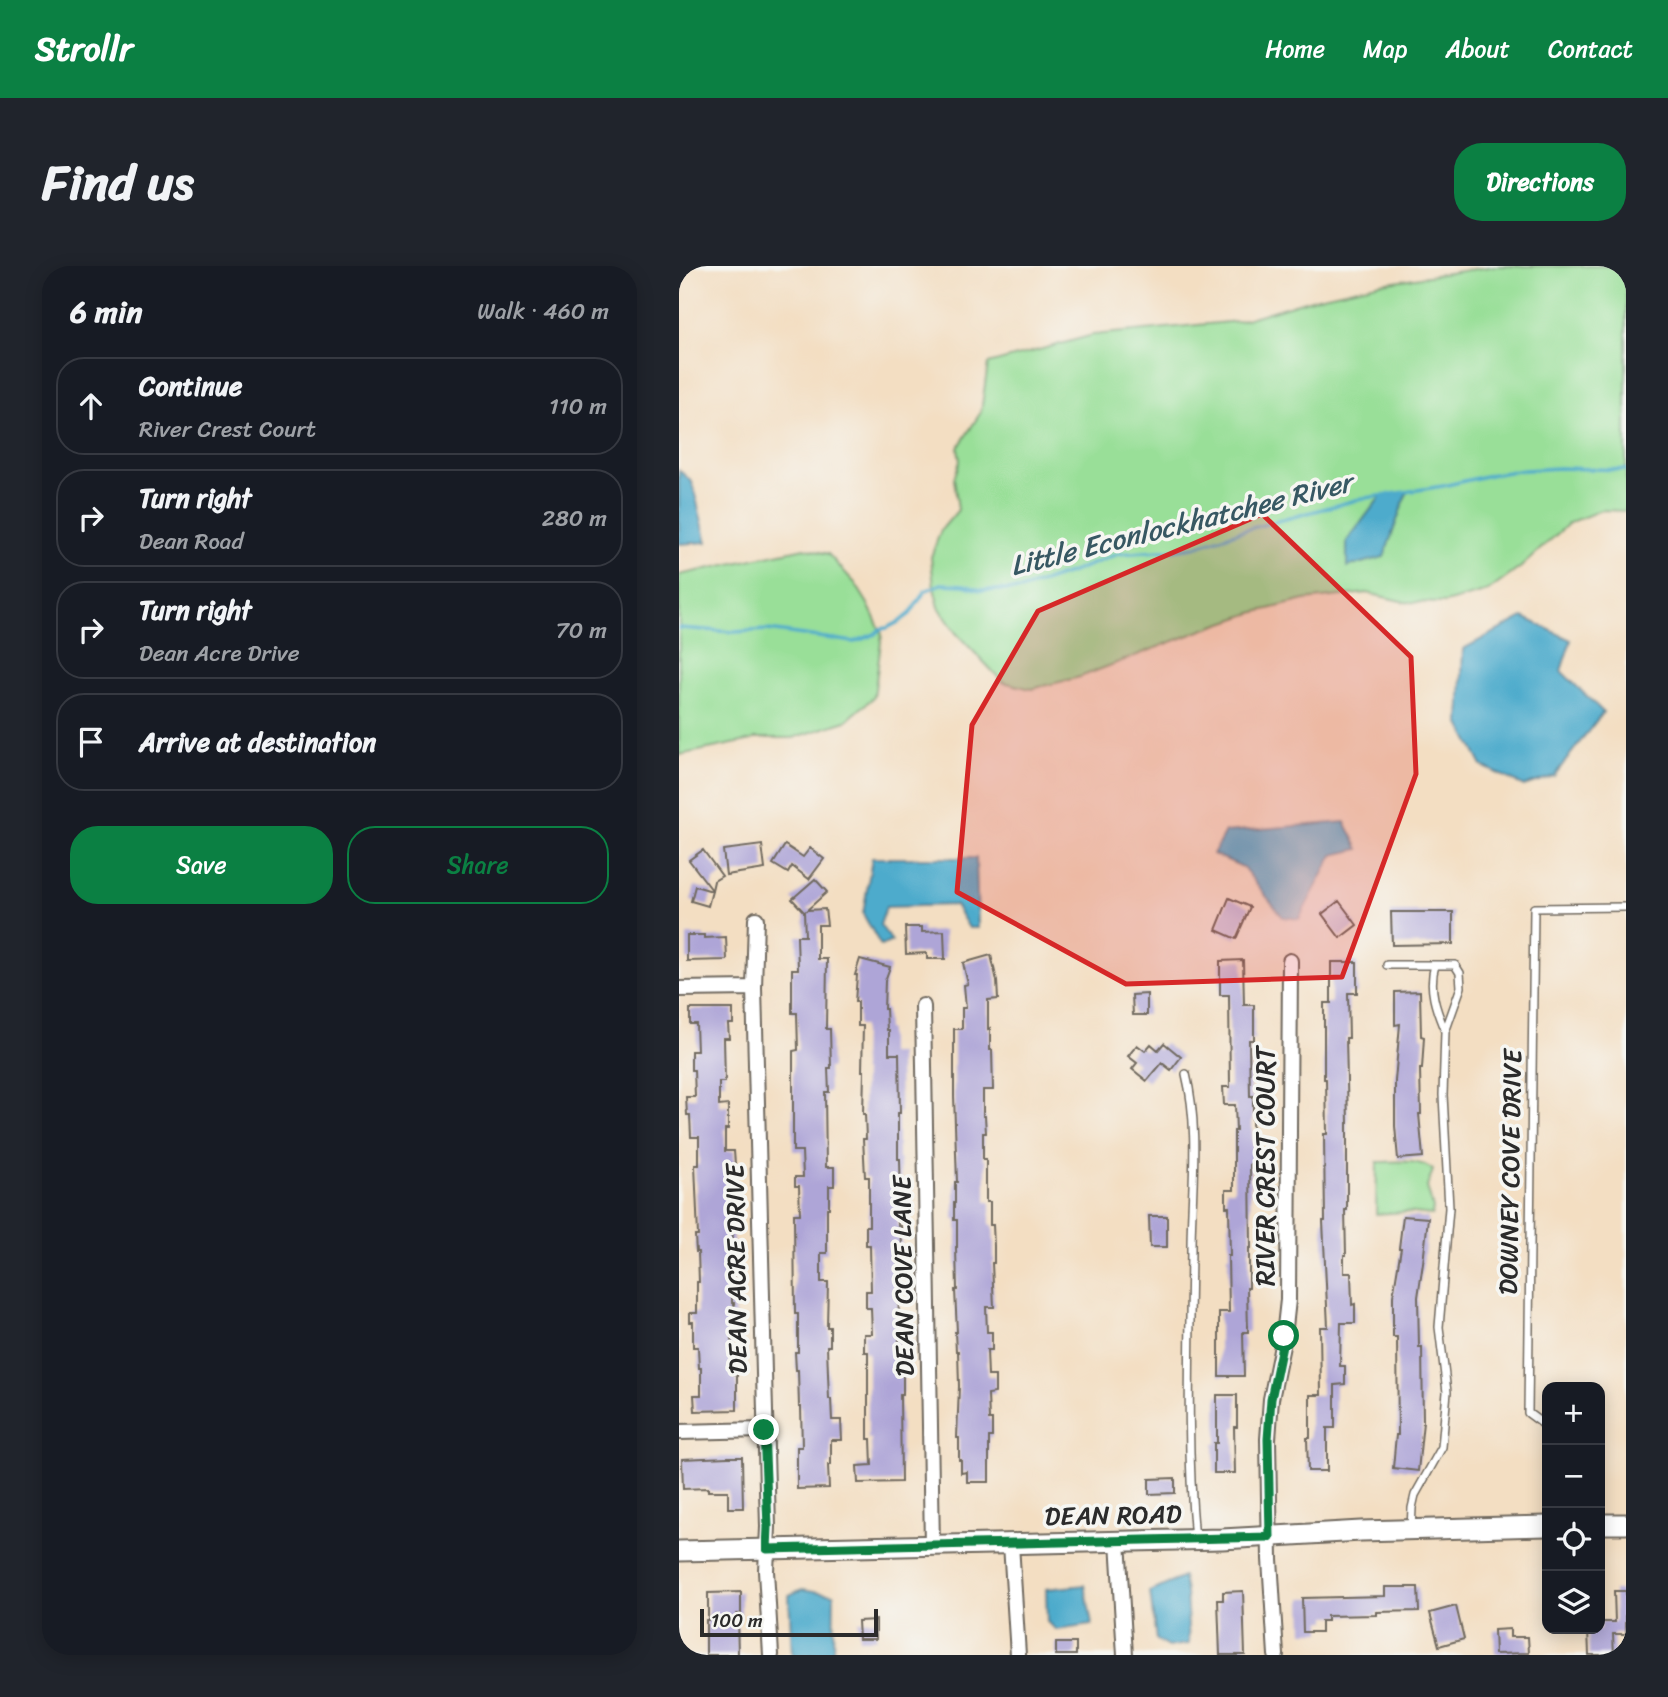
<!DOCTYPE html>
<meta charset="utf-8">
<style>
:root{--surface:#171b24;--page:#20242c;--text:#f1f3f6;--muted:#9ea1a6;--line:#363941;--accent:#0b8043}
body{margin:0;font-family:Sriracha,sans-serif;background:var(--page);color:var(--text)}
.controls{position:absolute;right:21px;bottom:21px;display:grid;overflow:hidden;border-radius:14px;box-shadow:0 4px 18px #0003}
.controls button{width:63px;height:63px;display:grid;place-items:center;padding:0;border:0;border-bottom:2px solid var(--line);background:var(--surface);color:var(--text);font:35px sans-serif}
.scale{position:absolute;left:21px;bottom:18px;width:178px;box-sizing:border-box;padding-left:7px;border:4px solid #2b2b2b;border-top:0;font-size:19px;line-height:24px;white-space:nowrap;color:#2b2b2b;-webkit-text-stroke:5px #f6f6f2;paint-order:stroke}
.stop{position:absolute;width:21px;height:21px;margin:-16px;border:5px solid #0b8043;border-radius:50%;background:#fff}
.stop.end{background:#0b8043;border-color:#fff;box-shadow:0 2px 7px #0008}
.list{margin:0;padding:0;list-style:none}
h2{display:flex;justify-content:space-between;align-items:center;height:91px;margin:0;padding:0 28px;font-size:30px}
h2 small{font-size:23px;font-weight:400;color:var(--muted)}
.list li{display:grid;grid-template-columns:46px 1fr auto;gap:21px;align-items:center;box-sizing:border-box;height:98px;margin:0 14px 14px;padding:0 14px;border:2px solid var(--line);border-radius:28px}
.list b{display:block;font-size:26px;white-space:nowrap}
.list p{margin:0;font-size:23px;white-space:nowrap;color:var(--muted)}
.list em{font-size:23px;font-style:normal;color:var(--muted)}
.actions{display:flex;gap:14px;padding:21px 28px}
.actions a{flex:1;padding:16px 0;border:2px solid var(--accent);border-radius:28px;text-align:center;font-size:24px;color:var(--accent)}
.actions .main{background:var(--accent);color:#fff}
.icon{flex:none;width:38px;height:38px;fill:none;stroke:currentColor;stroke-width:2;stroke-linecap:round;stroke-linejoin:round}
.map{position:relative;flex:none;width:947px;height:1389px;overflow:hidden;border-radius:28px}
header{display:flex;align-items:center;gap:42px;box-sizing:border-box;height:98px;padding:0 35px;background:var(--accent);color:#fff}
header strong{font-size:33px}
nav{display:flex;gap:38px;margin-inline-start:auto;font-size:24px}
.intro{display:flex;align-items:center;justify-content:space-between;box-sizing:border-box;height:168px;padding:0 42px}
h1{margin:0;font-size:49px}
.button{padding:18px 32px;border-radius:28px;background:var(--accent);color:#fff;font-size:24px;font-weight:700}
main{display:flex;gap:42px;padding:0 42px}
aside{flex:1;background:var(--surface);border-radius:28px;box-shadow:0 4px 18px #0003}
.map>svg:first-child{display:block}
.green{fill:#99df98;stroke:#628562;stroke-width:2}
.water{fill:#4dabcc;stroke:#3c6b7c;stroke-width:2}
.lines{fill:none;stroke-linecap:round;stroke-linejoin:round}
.stream{stroke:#4dabcc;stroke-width:3.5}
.building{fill:#aea5d7}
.lane-casing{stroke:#716a60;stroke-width:10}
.street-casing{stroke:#716a60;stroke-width:18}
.secondary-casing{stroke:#716a60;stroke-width:23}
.lane{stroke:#fff;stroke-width:7}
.street{stroke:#fff;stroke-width:14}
.secondary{stroke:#fff;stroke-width:19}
.route{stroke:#0b8043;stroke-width:9}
.marked{fill:#d62828;fill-opacity:0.2;stroke:#d62828;stroke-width:5;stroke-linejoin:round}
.labels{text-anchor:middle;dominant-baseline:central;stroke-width:7;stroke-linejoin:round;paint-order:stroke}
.street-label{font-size:26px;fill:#2b2b2b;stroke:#f6f6f2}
.water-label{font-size:28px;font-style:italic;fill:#375863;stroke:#f6f6f2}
</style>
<header>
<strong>Strollr</strong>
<nav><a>Home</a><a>Map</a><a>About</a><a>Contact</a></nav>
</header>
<div class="intro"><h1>Find us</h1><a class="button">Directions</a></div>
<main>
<aside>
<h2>6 min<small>Walk · 460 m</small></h2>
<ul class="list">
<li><svg class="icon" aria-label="ahead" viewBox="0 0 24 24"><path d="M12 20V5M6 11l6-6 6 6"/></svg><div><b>Continue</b><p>River Crest Court</p></div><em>110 m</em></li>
<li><svg class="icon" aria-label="right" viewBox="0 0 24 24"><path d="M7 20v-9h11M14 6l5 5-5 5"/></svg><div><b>Turn right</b><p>Dean Road</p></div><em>280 m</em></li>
<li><svg class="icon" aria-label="right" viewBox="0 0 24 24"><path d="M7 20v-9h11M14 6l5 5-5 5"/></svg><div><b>Turn right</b><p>Dean Acre Drive</p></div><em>70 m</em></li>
<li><svg class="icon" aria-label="arrive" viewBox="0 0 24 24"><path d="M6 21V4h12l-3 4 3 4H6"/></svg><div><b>Arrive at destination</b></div></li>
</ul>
<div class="actions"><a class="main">Save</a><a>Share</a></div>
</aside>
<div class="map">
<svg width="947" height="1389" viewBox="0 0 947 1389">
<rect width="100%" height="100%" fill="#f6f6f2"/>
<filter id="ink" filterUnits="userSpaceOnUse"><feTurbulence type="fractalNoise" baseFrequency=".0143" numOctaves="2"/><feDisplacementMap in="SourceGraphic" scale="14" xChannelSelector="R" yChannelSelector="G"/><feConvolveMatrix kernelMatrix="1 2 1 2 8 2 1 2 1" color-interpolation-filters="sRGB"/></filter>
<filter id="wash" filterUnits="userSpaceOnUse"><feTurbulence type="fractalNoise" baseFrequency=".00686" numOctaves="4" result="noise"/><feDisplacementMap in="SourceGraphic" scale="28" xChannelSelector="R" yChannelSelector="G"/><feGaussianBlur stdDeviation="1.57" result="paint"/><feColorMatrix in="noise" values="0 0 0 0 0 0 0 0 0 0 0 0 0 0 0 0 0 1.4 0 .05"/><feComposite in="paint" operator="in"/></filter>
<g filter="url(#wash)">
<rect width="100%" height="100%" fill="#f3dec2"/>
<path class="green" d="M 816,0 L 947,0 L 947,245 L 922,244 L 890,257 L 842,301 L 809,325 L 766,337 L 726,336 L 688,327 L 626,334 L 573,347 L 526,363 L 401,411 L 352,423 L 324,416 L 277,367 L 260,341 L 255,322 L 252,291 L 262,264 L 279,244 L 275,212 L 281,195 L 279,182 L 302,146 L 309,98 L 414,69 L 560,55 L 639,31 L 702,17 Z
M 125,282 L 149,288 L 176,317 L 189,338 L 203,368 L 195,431 L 167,455 L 114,472 L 76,472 L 73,474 L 0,489 L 0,309 Z
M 698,896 C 717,896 739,892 754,904 L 748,921 L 754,942 L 753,949 L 725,946 L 697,948 Z"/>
<path class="water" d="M 0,204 L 13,216 L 28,276 L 0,278 Z
M 728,226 L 705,291 L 668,301 L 668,275 L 702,230 Z
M 844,351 L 892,374 L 882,405 L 924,446 L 875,510 L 845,520 L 803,500 L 781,458 L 784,383 Z
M 666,556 L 680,583 L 654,589 L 620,653 L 604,651 L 564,601 L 534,588 L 546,566 Z
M 193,592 L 297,592 L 299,662 L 290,662 L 276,639 L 207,641 L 201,659 L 213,675 L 202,680 L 184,648 Z
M 504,1311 L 507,1326 L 510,1378 L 489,1381 L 477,1374 L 471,1326 Z
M 406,1319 L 413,1359 L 378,1364 L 368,1356 L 367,1323 Z
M 123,1323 L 155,1328 L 154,1389 L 113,1389 L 110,1329 Z"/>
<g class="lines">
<path class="stream" d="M 0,362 L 55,366 L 89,364 L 175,376 L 196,368 L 201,363 L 208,362 L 220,356 L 231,348 L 246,325 L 262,318 L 285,319 L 301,324 L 341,324 L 393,306 L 439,288 L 494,284 L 515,281 L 562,265 L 681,233 L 764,220 L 815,208 L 846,204 L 880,202 L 947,204"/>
</g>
<g id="blocks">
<path class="building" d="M 83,579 L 86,603 L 47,609 L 44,584 Z
M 106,579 L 124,591 L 131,582 L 145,593 L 130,613 L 113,600 L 109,607 L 94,598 Z
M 24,584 L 43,610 L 35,615 L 33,624 L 10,594 Z
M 136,613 L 148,626 L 128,644 L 146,643 L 148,659 L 139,659 L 139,693 L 148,693 L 147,763 L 151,763 L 152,802 L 149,802 L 150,826 L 146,826 L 147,901 L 155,901 L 155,920 L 150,920 L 150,942 L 148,942 L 148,987 L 142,987 L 142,1016 L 149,1016 L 148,1061 L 151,1061 L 151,1080 L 148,1080 L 149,1108 L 150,1133 L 152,1133 L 153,1154 L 162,1154 L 163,1174 L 152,1174 L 152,1199 L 149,1199 L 150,1222 L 118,1223 L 118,1181 L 123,1181 L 122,1141 L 120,1141 L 119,1104 L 117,1104 L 116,1086 L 119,1086 L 119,1048 L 116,1048 L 115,948 L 121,948 L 120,920 L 116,920 L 116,911 L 124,911 L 123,885 L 114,885 L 114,785 L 119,784 L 118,747 L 113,747 L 113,703 L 119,703 L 118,670 L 126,670 L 125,646 L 113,633 Z
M 16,620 L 33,625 L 29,640 L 12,635 Z
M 550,632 L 571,641 L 557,673 L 537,664 Z
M 660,635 L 678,659 L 661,672 L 643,648 Z
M 712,646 L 774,646 L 774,678 L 713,679 Z
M 226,661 L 243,661 L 243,666 L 265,665 L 266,693 L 248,693 L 248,687 L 227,688 Z
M 8,669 L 25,669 L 25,672 L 47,671 L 48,694 L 8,695 Z
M 312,689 L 318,715 L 319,733 L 309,734 L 309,763 L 311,762 L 311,784 L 313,784 L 314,824 L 304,824 L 304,850 L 306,850 L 307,867 L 304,867 L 304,893 L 307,893 L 307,936 L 311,936 L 311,959 L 314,959 L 315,980 L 315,997 L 313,997 L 315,1041 L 307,1041 L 308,1066 L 313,1066 L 313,1084 L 308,1084 L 309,1110 L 316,1110 L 316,1127 L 309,1128 L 310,1154 L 313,1154 L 313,1171 L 310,1171 L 310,1216 L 288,1216 L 288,1206 L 282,1207 L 282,1194 L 280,1194 L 280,1172 L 278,1172 L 280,1120 L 279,1085 L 277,1085 L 276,1066 L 278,1066 L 276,1024 L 278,1024 L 277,981 L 278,981 L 278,954 L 275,954 L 275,937 L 276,937 L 276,916 L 278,916 L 275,830 L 275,763 L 283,763 L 283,742 L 287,742 L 285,719 L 289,718 L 284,697 Z
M 181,693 L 211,701 L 206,715 L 205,743 L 207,743 L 208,764 L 210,764 L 210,788 L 220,788 L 221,847 L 219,847 L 219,893 L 221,893 L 222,934 L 219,934 L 219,960 L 222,960 L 223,979 L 220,979 L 221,998 L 219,998 L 220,1064 L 220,1089 L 224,1089 L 224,1128 L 221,1128 L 222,1216 L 179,1217 L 178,1200 L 193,1199 L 192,1173 L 189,1173 L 189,1086 L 185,1086 L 185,1068 L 193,1068 L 192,1042 L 187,1042 L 187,1025 L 192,1025 L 191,979 L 187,979 L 187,960 L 190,960 L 190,911 L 186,911 L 185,891 L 184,873 L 187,873 L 186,848 L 184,848 L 185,805 L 183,805 L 184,760 L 179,760 L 179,736 L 176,736 L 178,709 L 176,709 Z
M 564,694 L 565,739 L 575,739 L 575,774 L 570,774 L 571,830 L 574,830 L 574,853 L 573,853 L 574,898 L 571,898 L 572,982 L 570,982 L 570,1022 L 568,1022 L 569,1066 L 564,1066 L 565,1110 L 540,1110 L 540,1046 L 550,1046 L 549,990 L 551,990 L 550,941 L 547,941 L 547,924 L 555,924 L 555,865 L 557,865 L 556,839 L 545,839 L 544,821 L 551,821 L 550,729 L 541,729 L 541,695 Z
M 652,696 L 678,696 L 678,727 L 669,727 L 670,772 L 667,772 L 669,857 L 668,857 L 668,944 L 666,944 L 667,989 L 665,989 L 665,1007 L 672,1007 L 673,1039 L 676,1038 L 676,1057 L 662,1057 L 661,1100 L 666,1100 L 666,1118 L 656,1119 L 656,1162 L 648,1162 L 648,1205 L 629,1205 L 628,1172 L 631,1172 L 631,1129 L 642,1129 L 641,1061 L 649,1061 L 644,955 L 646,955 L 645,868 L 648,868 L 647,813 L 645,813 L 645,737 L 652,737 Z
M 741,725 L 742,770 L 745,771 L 743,803 L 741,803 L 742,848 L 740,848 L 744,891 L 719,893 L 716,860 L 716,815 L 721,758 L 716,759 L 716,726 Z
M 468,728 L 468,749 L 454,749 L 453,729 Z
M 11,743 L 54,743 L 54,758 L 49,758 L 50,772 L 45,772 L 46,816 L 40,816 L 40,840 L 49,839 L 49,863 L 46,863 L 46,885 L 55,885 L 56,898 L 56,916 L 52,916 L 55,1009 L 53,1009 L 53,1037 L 55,1037 L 56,1055 L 53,1055 L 53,1108 L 58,1108 L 58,1144 L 16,1145 L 15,1129 L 22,1129 L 22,1102 L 20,1102 L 19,1081 L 14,1081 L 14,1056 L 11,1056 L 11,1047 L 18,1047 L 18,1016 L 20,1016 L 19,986 L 17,986 L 16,970 L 19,970 L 16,899 L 20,899 L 20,871 L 12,871 L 11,849 L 8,849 L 7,831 L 16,831 L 15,804 L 12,804 L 12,785 L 18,785 L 17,758 L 11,758 Z
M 485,777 L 502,791 L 492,804 L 483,797 L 468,815 L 453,803 L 458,797 L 449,790 L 458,779 L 466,785 L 472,778 L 479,784 Z
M 470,950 L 488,950 L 488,981 L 471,981 Z
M 724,950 L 749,952 L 744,997 L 739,1031 L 740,1081 L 743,1081 L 744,1156 L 739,1205 L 714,1202 L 717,1169 L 719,1169 L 718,1071 L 714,1071 L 714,1030 L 722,982 L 720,982 Z
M 538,1129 L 558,1129 L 558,1161 L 555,1161 L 556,1207 L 535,1207 L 535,1177 L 538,1177 Z
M 49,1191 L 63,1191 L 64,1242 L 49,1242 L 49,1225 L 29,1225 L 29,1222 L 4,1223 L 3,1193 Z
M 496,1212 L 496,1227 L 470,1228 L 470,1213 Z
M 706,1321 L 739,1321 L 740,1345 L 698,1346 L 698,1349 L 648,1350 L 648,1355 L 642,1355 L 642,1366 L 624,1366 L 623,1332 L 706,1330 Z
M 564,1325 L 566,1389 L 541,1389 L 539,1334 L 544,1334 L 544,1326 Z
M 935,1325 L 947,1325 L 947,1368 L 934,1368 L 935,1389 L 910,1389 L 909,1363 L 921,1363 L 921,1356 L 936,1356 Z
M 62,1326 L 62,1348 L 58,1348 L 59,1389 L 27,1389 L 27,1354 L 29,1354 L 29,1327 Z
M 777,1340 L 785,1373 L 760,1380 L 751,1347 Z
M 197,1354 L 197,1373 L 180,1373 L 179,1355 Z
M 831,1363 L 831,1371 L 849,1371 L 850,1387 L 816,1388 L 815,1364 Z
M 377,1377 L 397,1377 L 397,1389 L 377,1389 Z"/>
</g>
</g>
<g filter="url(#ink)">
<use href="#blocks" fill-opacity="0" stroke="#716a60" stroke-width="2"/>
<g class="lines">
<g class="lane-casing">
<path id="lane" d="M 708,699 L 776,699 L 781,707 L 782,721 L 766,766 L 764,829 L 770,942 L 760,1061 L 768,1126 L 763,1181 L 736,1229 L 733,1242 L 732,1263
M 756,699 C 749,722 757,744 766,765
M 507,808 C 521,865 512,926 512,984 C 511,1080 507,1177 516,1273
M 868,1161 L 849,1147 L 855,642 L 947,641"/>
</g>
<g class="street-casing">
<path id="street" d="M 77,653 L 75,722 L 89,1261 L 87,1305 L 92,1389
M 0,723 L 75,722
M 244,740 L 253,1280
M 0,1166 L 85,1164
M 439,1275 L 446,1389
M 332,1278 L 339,1389
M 597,1389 L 591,1293 L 589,1173 L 592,1133 L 605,1070 L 609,1034 L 611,695"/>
</g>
<g class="secondary-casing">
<path id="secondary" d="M 921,1258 L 947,1258
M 0,1285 L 543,1273 L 682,1265 L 868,1260"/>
</g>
<use href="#lane" class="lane"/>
<use href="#street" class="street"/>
<use href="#secondary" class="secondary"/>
</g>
</g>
<g class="lines" filter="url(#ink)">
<path class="route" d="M 85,1164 L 89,1261 L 88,1283 L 591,1271 L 589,1173 L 592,1133 L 605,1070"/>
</g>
<path class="marked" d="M 583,248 L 732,391 L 737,508 L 663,711 L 447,718 L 278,626 L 293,459 L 359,345 Z"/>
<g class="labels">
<g class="street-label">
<text transform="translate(586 900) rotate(-90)">RIVER CREST COURT</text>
<text transform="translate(831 906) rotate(-89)">DOWNEY COVE DRIVE</text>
<text transform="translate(57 1003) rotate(-91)">DEAN ACRE DRIVE</text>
<text transform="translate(224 1010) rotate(-91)">DEAN COVE LANE</text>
<text transform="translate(434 1249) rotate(-1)">DEAN ROAD</text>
</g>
<g class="water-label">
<text transform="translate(502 258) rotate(-14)">Little Econlockhatchee River</text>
</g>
</g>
</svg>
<div class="controls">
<button>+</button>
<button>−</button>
<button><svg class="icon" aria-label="locate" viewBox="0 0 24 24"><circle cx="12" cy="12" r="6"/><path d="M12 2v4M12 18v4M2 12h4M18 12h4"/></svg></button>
<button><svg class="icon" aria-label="layers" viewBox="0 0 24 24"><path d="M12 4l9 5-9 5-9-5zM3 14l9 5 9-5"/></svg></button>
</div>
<div class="scale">100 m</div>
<div class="stop" style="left:605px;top:1070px"></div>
<div class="stop end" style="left:85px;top:1164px"></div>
</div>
</main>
